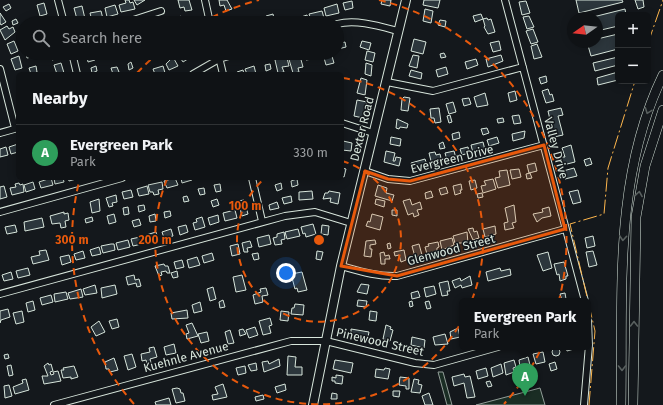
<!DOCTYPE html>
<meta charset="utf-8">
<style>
:root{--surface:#0f1215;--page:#181b1e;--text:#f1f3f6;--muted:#9b9ea0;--line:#2f3234;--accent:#7c3aed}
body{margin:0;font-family:"Fira Sans",sans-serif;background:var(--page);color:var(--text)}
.controls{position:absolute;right:12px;top:12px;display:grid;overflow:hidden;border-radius:6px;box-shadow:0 2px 10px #0003}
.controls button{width:36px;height:36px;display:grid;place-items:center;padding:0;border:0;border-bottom:1px solid var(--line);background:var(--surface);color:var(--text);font:20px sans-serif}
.compass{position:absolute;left:567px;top:12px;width:36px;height:36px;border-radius:50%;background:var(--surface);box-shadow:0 2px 10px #0003;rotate:256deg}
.you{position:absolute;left:286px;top:273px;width:14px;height:14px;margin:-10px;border:3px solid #fff;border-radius:50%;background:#1a73e8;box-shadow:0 0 0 6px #1a73e833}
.badge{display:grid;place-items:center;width:26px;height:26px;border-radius:50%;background:var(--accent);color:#fff;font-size:13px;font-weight:700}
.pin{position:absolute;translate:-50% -33px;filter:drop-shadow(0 1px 2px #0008)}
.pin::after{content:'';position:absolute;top:21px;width:14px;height:12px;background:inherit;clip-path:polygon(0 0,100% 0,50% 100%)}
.popup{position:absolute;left:459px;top:298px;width:132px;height:52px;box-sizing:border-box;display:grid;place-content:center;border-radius:6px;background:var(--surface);filter:drop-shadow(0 1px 3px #0005);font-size:13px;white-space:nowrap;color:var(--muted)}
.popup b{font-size:15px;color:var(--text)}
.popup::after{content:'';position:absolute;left:50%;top:100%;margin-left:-8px;border:8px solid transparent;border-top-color:var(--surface)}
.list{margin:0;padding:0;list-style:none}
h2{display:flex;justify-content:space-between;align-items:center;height:52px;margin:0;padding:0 16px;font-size:17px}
h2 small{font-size:13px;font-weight:400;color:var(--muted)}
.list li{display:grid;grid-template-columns:26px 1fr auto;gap:12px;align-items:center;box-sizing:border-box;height:56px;padding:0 16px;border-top:1px solid var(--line)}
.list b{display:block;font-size:15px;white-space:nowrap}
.list p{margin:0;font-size:13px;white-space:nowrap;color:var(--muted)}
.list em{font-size:13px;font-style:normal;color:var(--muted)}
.icon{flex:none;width:22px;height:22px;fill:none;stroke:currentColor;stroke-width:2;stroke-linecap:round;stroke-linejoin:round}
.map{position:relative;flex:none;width:663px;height:405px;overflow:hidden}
.search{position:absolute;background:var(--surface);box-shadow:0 2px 10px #0003;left:16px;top:16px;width:328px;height:44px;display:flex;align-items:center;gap:10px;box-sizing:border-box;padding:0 14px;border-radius:22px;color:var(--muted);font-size:15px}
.panel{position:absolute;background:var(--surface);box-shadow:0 2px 10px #0003;left:16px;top:72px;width:328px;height:108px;border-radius:6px}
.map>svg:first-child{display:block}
.green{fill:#1a2d24;stroke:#939e99}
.building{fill:#2c363c;stroke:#d8e6dc}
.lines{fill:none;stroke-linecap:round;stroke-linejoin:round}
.minor-casing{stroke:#d8e6dc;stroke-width:8}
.major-casing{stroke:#d8e6dc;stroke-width:10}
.highway-casing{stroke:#d8e6dc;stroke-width:10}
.minor{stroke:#14181c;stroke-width:6}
.major{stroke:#14181c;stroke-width:8}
.highway{stroke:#14181c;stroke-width:9}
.power{stroke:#ffb74d;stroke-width:1;stroke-dasharray:14 3 2 3;stroke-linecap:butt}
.oneway{stroke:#59605f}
.marked{fill:#e8590c;fill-opacity:0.2;stroke:#e8590c;stroke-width:3;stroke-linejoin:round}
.ring{fill:none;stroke:#e8590c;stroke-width:2;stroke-dasharray:7 5}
.labels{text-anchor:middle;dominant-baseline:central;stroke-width:3;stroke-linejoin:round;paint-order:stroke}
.street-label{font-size:12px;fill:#d8e6dc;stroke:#14181c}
.centre{fill:#e8590c;stroke:#14181c;stroke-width:2}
.ring-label{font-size:12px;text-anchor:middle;font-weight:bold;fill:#e8590c;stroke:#14181c;stroke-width:3;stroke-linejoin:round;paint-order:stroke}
</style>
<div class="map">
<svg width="663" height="405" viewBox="0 0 663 405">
<rect width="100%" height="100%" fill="#14181c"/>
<path class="green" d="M 438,372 L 443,372 L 452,405 L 447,405 Z
M 540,388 L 545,405 L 476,405 Z"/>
<path class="building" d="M 125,0 L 129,0 L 130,3 L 133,2 L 135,9 L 121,12 L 119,5 L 126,3 Z
M 134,0 L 145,0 L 137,5 Z
M 178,0 L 189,0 L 192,10 L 185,11 L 184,7 L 180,8 Z
M 219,0 L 227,0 L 232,9 L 226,11 L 224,5 L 220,6 Z
M 382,0 L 391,0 L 390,6 L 381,4 Z
M 424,0 L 440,0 L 438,8 L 423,5 Z
M 576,0 L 622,0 L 623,2 L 579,13 Z
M 635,0 L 643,0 L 644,7 L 638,9 Z
M 352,1 L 353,8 L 345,10 L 343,3 Z
M 526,1 L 530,13 L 522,15 L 519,2 Z
M 44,3 L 47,14 L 40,16 L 37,5 Z
M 9,4 L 11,8 L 6,11 L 3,7 Z
M 337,4 L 339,13 L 326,16 L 324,8 Z
M 115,5 L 118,14 L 107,17 L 105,8 Z
M 82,6 L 86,23 L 78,23 L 74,8 Z
M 425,9 L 433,11 L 431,23 L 423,21 Z
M 625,9 L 626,15 L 618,15 L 618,26 L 597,31 L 597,18 L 589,18 Z
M 101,11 L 103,19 L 92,21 L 90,13 Z
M 322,11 L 324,18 L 312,22 L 309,14 Z
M 0,13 L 6,22 L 1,25 L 0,23 Z
M 273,14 L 275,23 L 268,23 L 266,16 Z
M 481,14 L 483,19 L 475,22 L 473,16 Z
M 307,15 L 309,22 L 296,23 L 295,19 Z
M 180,16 L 187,20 L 185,23 L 176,23 Z
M 529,16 L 534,27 L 527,29 L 523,17 Z
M 48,18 L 50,23 L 42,23 L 41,19 Z
M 293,18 L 295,23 L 284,23 L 283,21 Z
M 487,18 L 488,20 L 491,19 L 495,32 L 488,34 L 484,27 L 485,26 L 483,19 Z
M 16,19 L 18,23 L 13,25 L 12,21 Z
M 440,20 L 446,21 L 445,27 L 438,25 Z
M 7,26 L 9,29 L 13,27 L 15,32 L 5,40 L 0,30 Z
M 533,29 L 538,42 L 531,44 L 526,31 Z
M 618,34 L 618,49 L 591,56 L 587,42 L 597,42 L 597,39 Z
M 414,39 L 426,42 L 423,54 L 411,51 Z
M 14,41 L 18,51 L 11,54 L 7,44 Z
M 362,41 L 371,43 L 369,50 L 360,47 Z
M 499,41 L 501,50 L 493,52 L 490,43 Z
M 345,42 L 346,47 L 338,49 L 337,44 Z
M 537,44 L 542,57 L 534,59 L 531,46 Z
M 367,51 L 375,53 L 373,62 L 365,60 Z
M 26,53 L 31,53 L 32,57 L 27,58 Z
M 50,53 L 58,53 L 59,58 L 52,60 Z
M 86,53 L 94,53 L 95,60 L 88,62 Z
M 105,53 L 114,53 L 115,57 L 107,59 Z
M 185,53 L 188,53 L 191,57 L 183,62 L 179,56 Z
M 305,53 L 317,53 L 318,58 L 306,60 Z
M 321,53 L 331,53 L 334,63 L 326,65 L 323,54 Z
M 444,53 L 446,57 L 441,58 L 440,54 Z
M 294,54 L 295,57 L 300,56 L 303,67 L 298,68 L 299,72 L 293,73 L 288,56 Z
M 413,55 L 419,56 L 417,68 L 409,66 Z
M 501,55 L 503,61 L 488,67 L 486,59 Z
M 19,56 L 22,68 L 15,70 L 11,59 Z
M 173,57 L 178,66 L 169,70 L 166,64 Z
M 618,57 L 618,65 L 595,71 L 593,63 Z
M 281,58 L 287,58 L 289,66 L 282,67 L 284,72 L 278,73 L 275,60 Z
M 476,59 L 478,65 L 467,69 L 465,62 Z
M 131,62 L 133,68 L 129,70 L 128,64 Z
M 61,63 L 64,73 L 57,74 L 54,65 Z
M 366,63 L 372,65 L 371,76 L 365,74 Z
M 270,64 L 271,69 L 266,71 L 265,65 Z
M 36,66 L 37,72 L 31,74 L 29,68 Z
M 96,66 L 97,71 L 92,73 L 91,68 Z
M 163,66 L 165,73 L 155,74 L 153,69 Z
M 254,66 L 256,74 L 247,74 L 245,69 Z
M 117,67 L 119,72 L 113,74 L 111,68 Z
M 446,67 L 448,74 L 438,77 L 436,70 Z
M 243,70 L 244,74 L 238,74 L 237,72 Z
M 411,70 L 422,73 L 421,79 L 409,76 Z
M 618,72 L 618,80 L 598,85 L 597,78 Z
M 546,76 L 547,82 L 541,84 L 539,78 Z
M 361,78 L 367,80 L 365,95 L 357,93 Z
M 548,89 L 550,95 L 552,94 L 554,101 L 546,103 L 542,91 Z
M 515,91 L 517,100 L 510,102 L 508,93 Z
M 485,93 L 488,105 L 477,107 L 474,97 Z
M 404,97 L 410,98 L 408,111 L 401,110 L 402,99 Z
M 469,98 L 471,104 L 464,106 L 462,99 Z
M 357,100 L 367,102 L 363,118 L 354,116 Z
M 453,102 L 456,112 L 449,114 L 446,104 Z
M 439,108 L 441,122 L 435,123 L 434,118 L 431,118 L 430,109 Z
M 561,108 L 563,115 L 558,116 L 563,135 L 554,137 L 548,111 Z
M 450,115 L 452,122 L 449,123 L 447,116 Z
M 519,115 L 521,123 L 514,124 L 512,116 Z
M 503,118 L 504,122 L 498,123 L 497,119 Z
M 397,119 L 408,124 L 407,128 L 400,127 L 399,129 L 396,128 Z
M 487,128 L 489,133 L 483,135 L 481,129 Z
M 525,131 L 524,138 L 513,141 L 512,134 Z
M 459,132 L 460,138 L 453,140 L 452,134 Z
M 391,137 L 401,139 L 400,146 L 390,144 Z
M 497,137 L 499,143 L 489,146 L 487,140 Z
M 343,141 L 352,143 L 351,151 L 342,150 Z
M 443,142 L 445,148 L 440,149 L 439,144 Z
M 483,142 L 485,150 L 473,153 L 471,145 Z
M 18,144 L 18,152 L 11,154 L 9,147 Z
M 571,145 L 575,162 L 563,165 L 561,157 L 565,157 L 562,148 Z
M 6,147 L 8,155 L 0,157 L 0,149 Z
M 468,147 L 469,153 L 462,155 L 460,149 Z
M 386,151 L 395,153 L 393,161 L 395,161 L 396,157 L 401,158 L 399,166 L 384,162 Z
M 454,151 L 456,158 L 447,160 L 445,153 Z
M 435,152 L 436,155 L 440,154 L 442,162 L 432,165 L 429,153 Z
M 590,158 L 592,164 L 586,166 L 584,160 Z
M 425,159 L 427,165 L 413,169 L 411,163 Z
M 535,163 L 537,171 L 529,173 L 527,165 Z
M 342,168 L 346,169 L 344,177 L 342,176 Z
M 574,168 L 577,176 L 565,179 L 563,171 Z
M 519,169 L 521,177 L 512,179 L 510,170 Z
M 507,170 L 510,185 L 498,188 L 495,178 L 500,177 L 499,171 Z
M 530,173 L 532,178 L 527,179 L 526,174 Z
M 51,178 L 53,185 L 41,188 L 39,182 Z
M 54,178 L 63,178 L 64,182 L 55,184 Z
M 68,178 L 80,178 L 69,181 Z
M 175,178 L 178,185 L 167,188 L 164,181 Z
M 181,178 L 191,178 L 192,180 L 182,183 Z
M 297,179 L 298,185 L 292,187 L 291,181 Z
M 493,179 L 496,189 L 483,193 L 481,186 L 486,185 L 484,181 Z
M 475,180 L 477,188 L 471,190 L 469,181 Z
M 33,182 L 35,189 L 26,192 L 24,185 Z
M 162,182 L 163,189 L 158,190 L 159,194 L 154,195 L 153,192 L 150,192 L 148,185 Z
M 19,183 L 20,185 L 23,184 L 24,192 L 12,195 L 10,188 L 16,187 L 15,184 Z
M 281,183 L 282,189 L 277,191 L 275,185 Z
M 220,184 L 221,191 L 216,192 L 214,185 Z
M 461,184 L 462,190 L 460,190 L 461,193 L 455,195 L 453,186 Z
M 378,185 L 387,188 L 386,193 L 394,195 L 392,201 L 375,196 Z
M 4,186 L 7,197 L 0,199 L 0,187 Z
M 147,186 L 149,194 L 139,196 L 137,189 Z
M 446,187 L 448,193 L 441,195 L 439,189 Z
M 204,188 L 205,194 L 200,195 L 198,189 Z
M 131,190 L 133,197 L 124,199 L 122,192 Z
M 578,190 L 581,202 L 573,204 L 569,192 Z
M 312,191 L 313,199 L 299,200 L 299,192 Z
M 329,191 L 340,193 L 338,204 L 330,202 L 331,198 L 323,199 L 325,193 L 328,193 Z
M 431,191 L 433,197 L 426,199 L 425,193 Z
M 482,193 L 483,197 L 478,198 L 477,194 Z
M 116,195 L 117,202 L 112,203 L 113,206 L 109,207 L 106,198 Z
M 187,196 L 189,201 L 184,202 L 183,197 Z
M 291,196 L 292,202 L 284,204 L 282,198 Z
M 99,199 L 100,211 L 92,213 L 90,202 Z
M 217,199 L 219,205 L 213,207 L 211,201 Z
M 376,199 L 385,201 L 384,207 L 375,204 Z
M 410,199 L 412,205 L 420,202 L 422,209 L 417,210 L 419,215 L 414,217 L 413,213 L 408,215 L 403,201 Z
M 244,200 L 248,214 L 242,216 L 238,201 Z
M 277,202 L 279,208 L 270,210 L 269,205 Z
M 144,205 L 145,210 L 139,212 L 138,206 Z
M 514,205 L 516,222 L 512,223 L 514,228 L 505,230 L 504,223 L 508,222 L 505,208 Z
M 128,207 L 129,214 L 124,215 L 123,208 Z
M 549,207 L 551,216 L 542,218 L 537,222 L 533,214 L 543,212 L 542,209 Z
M 235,210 L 237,218 L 225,221 L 223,213 Z
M 392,210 L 397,210 L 397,216 L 392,215 Z
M 170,211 L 171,216 L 165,218 L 164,212 Z
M 64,212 L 64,214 L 68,213 L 69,220 L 65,221 L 66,227 L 61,228 L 60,223 L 52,224 L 50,216 Z
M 114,214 L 116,222 L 109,224 L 107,216 Z
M 155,214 L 156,221 L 150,222 L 149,216 Z
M 372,214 L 383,217 L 380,230 L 366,226 L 368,221 L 370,222 Z
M 218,215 L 219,222 L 210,225 L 208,218 Z
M 92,217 L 93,221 L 86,223 L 85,219 Z
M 202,217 L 205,227 L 195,230 L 193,223 L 197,222 L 196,219 Z
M 42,218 L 44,227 L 25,231 L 24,222 Z
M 139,219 L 141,225 L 134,227 L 132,221 Z
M 313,224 L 316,234 L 306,237 L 305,233 L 303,234 L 301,227 Z
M 15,225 L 17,232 L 7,234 L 5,227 Z
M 186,225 L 188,232 L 180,235 L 178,227 Z
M 322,225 L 329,226 L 328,235 L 321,234 Z
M 495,226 L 496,234 L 485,237 L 483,229 Z
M 473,228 L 474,232 L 477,231 L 479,238 L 473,240 L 468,229 Z
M 171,229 L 173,236 L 164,238 L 162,232 Z
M 298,229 L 300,236 L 287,239 L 285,232 Z
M 156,232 L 158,239 L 148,242 L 146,235 Z
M 284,232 L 285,239 L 281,240 L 282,244 L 275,245 L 273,238 L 277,237 L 277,234 Z
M 467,232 L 468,243 L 455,243 L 453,236 Z
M 269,235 L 271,244 L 259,247 L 257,238 Z
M 593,236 L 595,246 L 587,248 L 585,238 Z
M 140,237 L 142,244 L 133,246 L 131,239 Z
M 452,238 L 454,245 L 442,250 L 440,241 Z
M 128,240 L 130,247 L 118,250 L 116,243 Z
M 375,240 L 376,244 L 370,245 L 370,249 L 372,249 L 371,257 L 364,256 L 366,241 Z
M 250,241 L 252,247 L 247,248 L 248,252 L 244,252 L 242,243 Z
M 438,242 L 439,247 L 437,248 L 437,251 L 427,254 L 425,247 L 429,246 L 428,244 Z
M 390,243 L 391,248 L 388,249 L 387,244 Z
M 111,244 L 114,244 L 115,250 L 103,253 L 101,246 Z
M 238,244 L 240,254 L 232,256 L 230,246 Z
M 419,244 L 422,255 L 415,257 L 412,246 Z
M 99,247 L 101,254 L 92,256 L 90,250 Z
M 46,250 L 49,260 L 33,264 L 31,257 L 40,255 L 39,251 Z
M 404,250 L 406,260 L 401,262 L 399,255 L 395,256 L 394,252 Z
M 83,251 L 85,258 L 76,260 L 74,254 Z
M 317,251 L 323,252 L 321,260 L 316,259 Z
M 593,251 L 597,265 L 589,267 L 586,252 Z
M 384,252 L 385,256 L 389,255 L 390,259 L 385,259 L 385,264 L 381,264 L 380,253 Z
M 548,252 L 552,268 L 543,271 L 537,255 Z
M 212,253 L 214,260 L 204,263 L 202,256 Z
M 258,253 L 259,259 L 254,260 L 252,254 Z
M 69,255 L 71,262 L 62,265 L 60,257 Z
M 197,257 L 200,265 L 189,268 L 187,260 Z
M 182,260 L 184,267 L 176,269 L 174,262 Z
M 564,262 L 568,276 L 566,276 L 566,279 L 560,281 L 559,274 L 557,275 L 554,264 Z
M 164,264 L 165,266 L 168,266 L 170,273 L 167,273 L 166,271 L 161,272 L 162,275 L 159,276 L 155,266 Z
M 28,268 L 30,275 L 18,278 L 16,271 Z
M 500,268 L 501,271 L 510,269 L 511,275 L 488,281 L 486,272 Z
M 177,271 L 178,277 L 173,278 L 171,273 Z
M 11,272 L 13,279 L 4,281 L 2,275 Z
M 302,272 L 307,290 L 298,292 L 297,288 L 295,289 L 291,274 Z
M 134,275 L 135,280 L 139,279 L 141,286 L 137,287 L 136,283 L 128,285 L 126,277 Z
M 242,275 L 246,290 L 236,292 L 233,277 Z
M 470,276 L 472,285 L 462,288 L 461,285 L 455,288 L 452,281 L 460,278 L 461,281 Z
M 448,281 L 450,291 L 447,291 L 448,295 L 442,296 L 439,283 Z
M 361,284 L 369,285 L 367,294 L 357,292 Z
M 95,285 L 97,293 L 85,295 L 83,289 Z
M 115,285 L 117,294 L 102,298 L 101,288 Z
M 434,286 L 436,294 L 426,297 L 424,288 Z
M 213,287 L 216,299 L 210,301 L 207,289 Z
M 266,288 L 268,295 L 262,296 L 263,302 L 255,304 L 253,295 L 261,292 L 260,289 Z
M 81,289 L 83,297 L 70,299 L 68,293 Z
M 418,291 L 420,297 L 412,299 L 411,293 Z
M 66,292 L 68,299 L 55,302 L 54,294 Z
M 565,293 L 566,299 L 562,300 L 560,294 Z
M 51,295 L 53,302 L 42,305 L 40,298 Z
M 223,300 L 225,307 L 220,308 L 219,302 Z
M 358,300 L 367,301 L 366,307 L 357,306 Z
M 33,301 L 35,310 L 28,312 L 26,303 Z
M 412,301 L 413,306 L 410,307 L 409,302 Z
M 429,301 L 431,308 L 427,309 L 425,302 Z
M 200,302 L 202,311 L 194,313 L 192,305 Z
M 295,304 L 304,305 L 303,315 L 291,314 L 292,308 L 294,308 Z
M 8,309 L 10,317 L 1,320 L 0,323 L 0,311 Z
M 187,310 L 188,318 L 172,319 L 171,313 Z
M 22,311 L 24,322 L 16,324 L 13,313 Z
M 281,311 L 289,312 L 288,321 L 280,320 Z
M 370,311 L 377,312 L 376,321 L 369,320 Z
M 270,318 L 272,325 L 269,326 L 271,333 L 263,335 L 259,321 Z
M 117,319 L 119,327 L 112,329 L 109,321 Z
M 99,321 L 105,332 L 96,336 L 91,327 Z
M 192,323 L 198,336 L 187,339 L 186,334 L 189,333 L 186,325 Z
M 386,325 L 391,327 L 390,329 L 393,330 L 390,341 L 383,339 Z
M 255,327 L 258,335 L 249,338 L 246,330 Z
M 458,328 L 460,337 L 451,339 L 450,332 Z
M 243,329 L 246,334 L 240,336 L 239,330 Z
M 351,329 L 369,332 L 368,337 L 360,336 L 356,339 L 351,338 Z
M 230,330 L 234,343 L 228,344 L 225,332 Z
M 207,332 L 209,341 L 201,343 L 198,334 Z
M 445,334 L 448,344 L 435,345 L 433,337 Z
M 412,337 L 425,340 L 424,348 L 411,345 Z
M 174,344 L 176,353 L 166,355 L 164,347 Z
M 154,347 L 157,357 L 150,359 L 151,363 L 147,364 L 146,360 L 142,361 L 141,354 L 150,352 L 149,348 Z
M 566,347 L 573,347 L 574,349 L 567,351 Z
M552 352a4 4 0 1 1 8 0a4 4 0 1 1-8 0Z
M 543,352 L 545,362 L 536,364 L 533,354 Z
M 8,354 L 9,358 L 5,359 L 4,355 Z
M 132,354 L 136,367 L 128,370 L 124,356 Z
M 288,356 L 296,357 L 295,367 L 302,367 L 302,375 L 287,375 Z
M 528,357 L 530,365 L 520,367 L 519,360 Z
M 114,358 L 118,370 L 110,372 L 109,369 L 106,369 L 105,362 Z
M 279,359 L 280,366 L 264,372 L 262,362 L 268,361 L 269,364 Z
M 335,360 L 353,363 L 351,373 L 333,369 Z
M 514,360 L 516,367 L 513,368 L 514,372 L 506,375 L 504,363 Z
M 555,362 L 557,369 L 551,371 L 549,364 Z
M 48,363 L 49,365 L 51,364 L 53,371 L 50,372 L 51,375 L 54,374 L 53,372 L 58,371 L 61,381 L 44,384 L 42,376 L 48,376 L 44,366 Z
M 256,363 L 257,370 L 251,371 L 248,365 Z
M 501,364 L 503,373 L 493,377 L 491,368 Z
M 11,365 L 13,375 L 9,376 L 7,366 Z
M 74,366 L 78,377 L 71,379 L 71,377 L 63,378 L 61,370 L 64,370 L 63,368 Z
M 245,366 L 246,373 L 238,375 L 236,368 Z
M 385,368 L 390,369 L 388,379 L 375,377 L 376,369 L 384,370 Z
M 486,368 L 488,376 L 478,379 L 476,371 Z
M 519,372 L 521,378 L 515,380 L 513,374 Z
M 464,374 L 465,377 L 470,376 L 475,397 L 467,398 L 464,383 L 454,386 L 452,377 Z
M 336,375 L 343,376 L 342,384 L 335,383 L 335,381 L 332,381 L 332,377 L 336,378 Z
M 400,377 L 409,378 L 409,389 L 406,389 L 406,386 L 399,385 Z
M 26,379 L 29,390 L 15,394 L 13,387 L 23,383 L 22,380 Z
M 414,379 L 419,380 L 418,384 L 422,385 L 420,393 L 411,392 Z
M 490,381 L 492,386 L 488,387 L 486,382 Z
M 223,384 L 227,397 L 213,400 L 212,395 L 218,394 L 215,387 Z
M 285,384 L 286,390 L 277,393 L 275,387 Z
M 9,385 L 12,396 L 5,398 L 4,386 Z
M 177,388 L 180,389 L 181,393 L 183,393 L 185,401 L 176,403 L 172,389 Z
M 393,391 L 400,391 L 399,397 L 393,396 Z
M 332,393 L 337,394 L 337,399 L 331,399 Z
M 429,393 L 433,405 L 425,405 L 422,396 Z
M 263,395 L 264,399 L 256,401 L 255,397 Z
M 169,398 L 171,405 L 156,405 L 155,402 Z"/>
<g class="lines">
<g class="minor-casing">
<path id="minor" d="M 58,0 L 64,23
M 205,0 L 210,23
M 505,0 L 585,301
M 124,23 L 161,11
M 337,24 C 356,19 379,26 398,31
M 72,53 L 77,74
M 218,53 L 223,74
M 0,69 L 15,128
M 193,74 L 219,59 L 239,53
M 387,82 L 433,91 L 523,67
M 342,123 L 373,133
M 0,133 L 18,128
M 365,171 L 388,179 L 410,181 L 544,145
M 252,178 L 262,221
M 0,212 L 122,178
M 341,266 C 359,271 378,277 397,276 L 565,229
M 0,294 L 285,216 L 315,212 L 351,223
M 54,405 L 291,341 L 326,341 L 415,363 L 434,365 L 498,347
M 584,405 L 589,345 L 588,321"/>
</g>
<g class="major-casing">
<path id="major" d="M 313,405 L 341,266 L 406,0"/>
</g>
<g class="highway-casing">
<path id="highway" d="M 621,405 C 623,294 613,178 663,75
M 633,405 L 636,217 L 645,166 L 663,110"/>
</g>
<use href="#minor" class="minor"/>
<use href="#major" class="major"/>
<use href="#highway" class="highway"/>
<path class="power" d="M 648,43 L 663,0
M 589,405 L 595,331 L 570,224 L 604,214 L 608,168 L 635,81"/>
</g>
<defs><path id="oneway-chevron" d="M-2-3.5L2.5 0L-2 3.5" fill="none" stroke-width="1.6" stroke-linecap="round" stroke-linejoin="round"/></defs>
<g class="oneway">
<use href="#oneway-chevron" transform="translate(648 111) rotate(111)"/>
<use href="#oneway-chevron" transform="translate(639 194) rotate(-81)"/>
<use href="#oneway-chevron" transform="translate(623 238) rotate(94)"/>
<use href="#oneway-chevron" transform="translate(634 324) rotate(-90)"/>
<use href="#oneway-chevron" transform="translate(622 368) rotate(90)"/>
</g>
<path class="marked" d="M 544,145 L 565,229 L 397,276 L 341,266 L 365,171 L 388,179 L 410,181 Z"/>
<g class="ring">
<path d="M342 161A82 82 0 1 1 265 178"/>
<path d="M343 78A164 164 0 1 1 167 179"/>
<path d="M134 404A247 247 0 0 1 80 178M137 73A247 247 0 0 1 157 54M201 23A247 247 0 0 1 259 0M379 0A247 247 0 0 1 504 404"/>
</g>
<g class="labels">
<g class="street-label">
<text transform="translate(362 129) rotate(-76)">Dexter Road</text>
<text transform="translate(556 148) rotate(75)">Valley Drive</text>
<text transform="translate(452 159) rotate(-14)">Evergreen Drive</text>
<text transform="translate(451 250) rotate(-15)">Glenwood Street</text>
<text transform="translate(380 342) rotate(13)">Pinewood Street</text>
<text transform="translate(186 357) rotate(-15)">Kuehnle Avenue</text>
</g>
</g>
<circle cx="319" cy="240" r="6" class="centre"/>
<g class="ring-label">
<text x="245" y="210">100 m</text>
<text x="72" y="244">300 m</text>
<text x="155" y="244">200 m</text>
</g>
</svg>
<div class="controls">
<button>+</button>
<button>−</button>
</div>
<svg class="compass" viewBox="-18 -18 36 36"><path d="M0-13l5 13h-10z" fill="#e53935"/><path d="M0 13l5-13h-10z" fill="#9b9ea0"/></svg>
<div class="you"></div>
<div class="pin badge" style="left:525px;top:396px;background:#2e9e5b">A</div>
<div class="popup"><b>Evergreen Park</b>Park</div>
<div class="search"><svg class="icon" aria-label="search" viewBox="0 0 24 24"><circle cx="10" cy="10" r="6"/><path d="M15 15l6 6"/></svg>Search here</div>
<section class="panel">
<h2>Nearby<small></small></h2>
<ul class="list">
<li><span class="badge" style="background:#2e9e5b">A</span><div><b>Evergreen Park</b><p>Park</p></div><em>330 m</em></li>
</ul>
</section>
</div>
